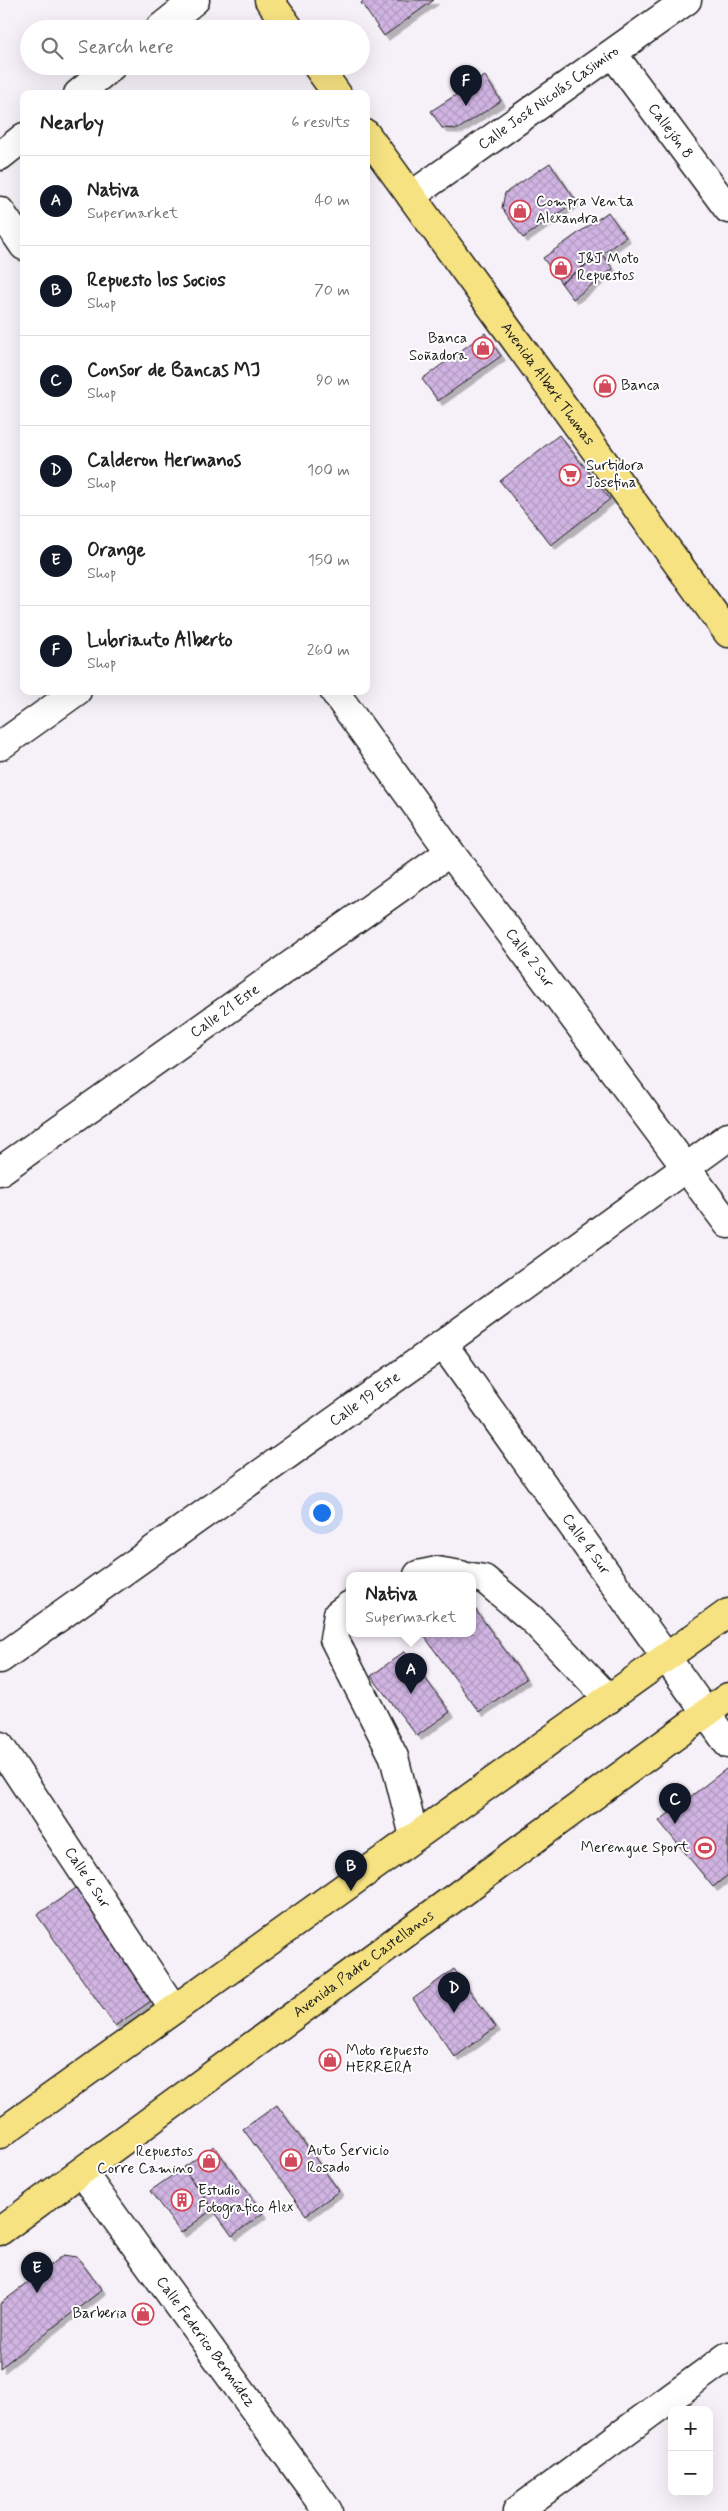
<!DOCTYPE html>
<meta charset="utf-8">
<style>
:root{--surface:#fff;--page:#f2f2f2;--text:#222;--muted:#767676;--line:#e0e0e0;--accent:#111827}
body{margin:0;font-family:Mynerve,sans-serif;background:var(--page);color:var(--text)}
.controls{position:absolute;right:15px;bottom:15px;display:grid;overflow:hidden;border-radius:10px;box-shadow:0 5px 20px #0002}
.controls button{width:45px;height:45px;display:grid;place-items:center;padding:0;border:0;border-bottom:1px solid var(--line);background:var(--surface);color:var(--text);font:25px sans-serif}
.you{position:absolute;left:321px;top:1512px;width:18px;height:18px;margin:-12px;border:4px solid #fff;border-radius:50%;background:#1a73e8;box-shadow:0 0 0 8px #1a73e833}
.badge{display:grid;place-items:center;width:32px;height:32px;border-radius:50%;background:var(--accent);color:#fff;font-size:16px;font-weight:700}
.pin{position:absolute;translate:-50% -41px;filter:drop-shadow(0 1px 2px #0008)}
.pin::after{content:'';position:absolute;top:26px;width:18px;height:15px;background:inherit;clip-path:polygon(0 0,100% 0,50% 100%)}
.popup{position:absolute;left:346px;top:1572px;width:130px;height:65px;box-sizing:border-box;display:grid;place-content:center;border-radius:10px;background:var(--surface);filter:drop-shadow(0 1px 4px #0005);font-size:16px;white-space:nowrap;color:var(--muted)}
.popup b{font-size:19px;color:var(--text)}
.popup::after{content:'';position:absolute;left:50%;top:100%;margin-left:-10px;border:10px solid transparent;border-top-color:var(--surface)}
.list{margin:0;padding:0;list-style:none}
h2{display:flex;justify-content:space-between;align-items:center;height:65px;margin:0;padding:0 20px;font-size:21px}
h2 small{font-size:16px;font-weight:400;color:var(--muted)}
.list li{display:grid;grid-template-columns:32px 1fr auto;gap:15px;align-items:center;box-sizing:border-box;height:90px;padding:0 20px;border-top:1px solid var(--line)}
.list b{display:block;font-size:19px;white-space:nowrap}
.list p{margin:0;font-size:16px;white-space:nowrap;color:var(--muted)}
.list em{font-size:16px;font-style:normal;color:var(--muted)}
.icon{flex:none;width:28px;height:28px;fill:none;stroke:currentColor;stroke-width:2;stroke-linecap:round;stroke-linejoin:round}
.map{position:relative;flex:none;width:728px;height:2511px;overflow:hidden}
.search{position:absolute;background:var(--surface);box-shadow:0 5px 20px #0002;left:20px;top:20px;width:350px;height:55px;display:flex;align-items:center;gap:12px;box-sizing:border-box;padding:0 18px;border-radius:28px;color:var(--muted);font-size:19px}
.panel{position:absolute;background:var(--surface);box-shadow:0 5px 20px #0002;left:20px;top:90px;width:350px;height:605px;border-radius:10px}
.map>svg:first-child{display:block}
.building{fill:url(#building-cross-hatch);stroke:#1c1c1c;filter:url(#shadow)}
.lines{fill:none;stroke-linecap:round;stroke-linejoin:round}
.minor-casing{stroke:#1c1c1c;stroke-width:31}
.major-casing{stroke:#1c1c1c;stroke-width:31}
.minor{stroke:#fff;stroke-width:28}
.major{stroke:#f7e281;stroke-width:28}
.labels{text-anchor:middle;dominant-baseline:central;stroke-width:4;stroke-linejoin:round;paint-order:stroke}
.street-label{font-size:15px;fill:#1c1c1c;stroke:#fff}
.poi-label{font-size:15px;fill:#1c1c1c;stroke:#fff;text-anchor:start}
</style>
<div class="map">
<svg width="728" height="2511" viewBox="0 0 728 2511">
<defs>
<pattern id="building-cross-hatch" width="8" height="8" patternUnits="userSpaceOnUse" patternTransform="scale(1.25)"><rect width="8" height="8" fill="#d0b4e2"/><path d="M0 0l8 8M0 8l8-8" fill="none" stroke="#b29ac1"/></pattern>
<filter id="shadow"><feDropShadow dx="4.5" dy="4.5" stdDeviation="0" flood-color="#0004"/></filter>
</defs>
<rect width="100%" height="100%" fill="#f6f0f9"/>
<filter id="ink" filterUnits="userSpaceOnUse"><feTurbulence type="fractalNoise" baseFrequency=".02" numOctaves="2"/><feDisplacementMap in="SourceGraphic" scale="10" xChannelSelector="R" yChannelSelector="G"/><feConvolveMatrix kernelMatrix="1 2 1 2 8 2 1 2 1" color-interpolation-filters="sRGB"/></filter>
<g filter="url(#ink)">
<path class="building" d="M 364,0 L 434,0 L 384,36 L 361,3 Z
M 485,76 L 501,101 L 458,129 L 442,128 L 431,111 Z
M 550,163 L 576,201 L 523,238 L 502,208 L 505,193 Z
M 608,212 L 626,237 L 561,283 L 543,258 Z
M 601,253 L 613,269 L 573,299 L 561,283 Z
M 485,333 L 501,356 L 438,401 L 422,379 Z
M 559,435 L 610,499 L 551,545 L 500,481 Z
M 472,1605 L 526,1679 L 479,1712 L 422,1633 L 472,1633 Z
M 405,1651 L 450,1712 L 417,1736 L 371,1676 Z
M 726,1769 L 728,1771 L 728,1875 L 713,1887 L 659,1821 Z
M 79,1886 L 157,1997 L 115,2026 L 37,1915 Z
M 454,1969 L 496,2027 L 455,2057 L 413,1999 Z
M 277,2105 L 339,2191 L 306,2215 L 243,2129 Z
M 214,2146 L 263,2213 L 232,2236 L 183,2168 Z
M 183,2168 L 213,2209 L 181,2233 L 150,2191 Z
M 64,2255 L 77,2257 L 102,2290 L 0,2368 L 0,2304 Z"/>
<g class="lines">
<g class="minor-casing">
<g id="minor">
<path d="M 159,29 L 195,0"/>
<path id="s1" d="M 613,54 L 728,209"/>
<path d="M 78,94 L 112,66"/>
<path d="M 0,156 L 24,137"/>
<path id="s2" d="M 411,196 L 687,0"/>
<path d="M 0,211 L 24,246"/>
<path id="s3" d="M 334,691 L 450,852 L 728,1224"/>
<path d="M 0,746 L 77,691"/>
<path id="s4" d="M 0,1171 L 450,852"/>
<path id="s5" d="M 443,1344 L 728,1744"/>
<path d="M 418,1575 L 437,1571 L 461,1575"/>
<path d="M 472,1577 L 484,1579 L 532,1619 L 609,1699"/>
<path d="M 350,1605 L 338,1614 L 334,1639 L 394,1757 L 414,1836"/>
<path id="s6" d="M 0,1659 L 443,1344 L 728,1137"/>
<path id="s7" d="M 0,1746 L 173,2008"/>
<path id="s8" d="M 82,2172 L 328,2511"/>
<path d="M 517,2511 L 728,2356"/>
</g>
</g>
<g class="major-casing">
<g id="major">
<path d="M 269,0 L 290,29"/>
<path d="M 317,66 L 337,94"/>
<path id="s9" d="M 366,134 L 728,633"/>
<path d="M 0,2134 L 728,1613"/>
<path id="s10" d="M 0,2231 L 728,1697"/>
</g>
</g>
<use href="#minor" class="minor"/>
<use href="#major" class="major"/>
</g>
</g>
<defs>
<g id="shop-ring" transform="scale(1.125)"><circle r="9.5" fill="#fff" stroke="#d1495b" stroke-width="1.5"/><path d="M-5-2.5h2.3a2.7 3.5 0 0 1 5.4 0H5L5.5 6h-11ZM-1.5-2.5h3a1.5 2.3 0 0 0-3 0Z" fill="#d1495b"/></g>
<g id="supermarket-ring" transform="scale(1.125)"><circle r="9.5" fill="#fff" stroke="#d1495b" stroke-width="1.5"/><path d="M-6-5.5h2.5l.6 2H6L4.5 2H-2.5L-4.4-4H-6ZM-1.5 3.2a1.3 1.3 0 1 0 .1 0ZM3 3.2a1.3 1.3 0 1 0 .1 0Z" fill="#d1495b"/></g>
<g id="stadium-ring" transform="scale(1.125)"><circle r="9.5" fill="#fff" stroke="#d1495b" stroke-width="1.5"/><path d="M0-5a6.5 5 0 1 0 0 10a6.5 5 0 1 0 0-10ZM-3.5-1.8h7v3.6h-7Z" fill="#d1495b"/></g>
<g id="building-ring" transform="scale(1.125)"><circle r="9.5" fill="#fff" stroke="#d1495b" stroke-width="1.5"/><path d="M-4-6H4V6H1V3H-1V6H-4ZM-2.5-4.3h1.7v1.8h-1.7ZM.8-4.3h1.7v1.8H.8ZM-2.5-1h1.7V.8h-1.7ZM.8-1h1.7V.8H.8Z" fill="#d1495b"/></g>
</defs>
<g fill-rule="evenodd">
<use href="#shop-ring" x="520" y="211"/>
<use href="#shop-ring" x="561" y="268"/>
<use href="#shop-ring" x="483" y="348"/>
<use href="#shop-ring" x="605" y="386"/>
<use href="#supermarket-ring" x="570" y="475"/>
<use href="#stadium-ring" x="705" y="1848"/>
<use href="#shop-ring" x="330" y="2060"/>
<use href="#shop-ring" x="291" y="2160"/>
<use href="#shop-ring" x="209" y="2161"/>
<use href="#building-ring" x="182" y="2200"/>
<use href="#shop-ring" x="143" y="2314"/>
</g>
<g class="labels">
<g class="street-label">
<text stroke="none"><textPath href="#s2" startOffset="169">Calle José Nicolás Casimiro</textPath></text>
<text stroke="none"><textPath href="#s1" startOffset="96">Callejón 8</textPath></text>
<text stroke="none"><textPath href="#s9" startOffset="309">Avenida Albert Thomas</textPath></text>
<text stroke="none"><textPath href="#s3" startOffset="331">Calle 2 Sur</textPath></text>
<text stroke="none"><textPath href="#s4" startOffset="276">Calle 21 Este</textPath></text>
<text stroke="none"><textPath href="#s6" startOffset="448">Calle 19 Este</textPath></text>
<text stroke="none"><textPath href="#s5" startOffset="246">Calle 4 Sur</textPath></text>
<text stroke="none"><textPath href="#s7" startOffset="158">Calle 6 Sur</textPath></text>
<text stroke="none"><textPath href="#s10" startOffset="451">Avenida Padre Castellanos</textPath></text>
<text stroke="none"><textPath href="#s8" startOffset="210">Calle Federico Bermúdez</textPath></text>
</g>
<g class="poi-label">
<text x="536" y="202">Compra Venta<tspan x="536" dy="17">Alexandra</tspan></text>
<text x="577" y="259">J&amp;J Moto<tspan x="577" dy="17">Repuestos</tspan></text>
<text x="467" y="339" text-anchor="end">Banca<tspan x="467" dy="17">Soñadora</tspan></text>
<text x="621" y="386">Banca</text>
<text x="586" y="466">Surtidora<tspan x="586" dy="17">Josefina</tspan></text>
<text x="689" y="1848" text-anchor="end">Merengue Sport</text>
<text x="346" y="2051">Moto repuesto<tspan x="346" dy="17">HERRERA</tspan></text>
<text x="307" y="2151">Auto Servicio<tspan x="307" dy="17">Rosado</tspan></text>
<text x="193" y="2152" text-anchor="end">Repuestos<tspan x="193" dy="17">Corre Camino</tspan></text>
<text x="198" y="2191">Estudio<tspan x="198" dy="17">Fotografico Alex</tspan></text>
<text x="127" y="2314" text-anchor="end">Barberia</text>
</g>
</g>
</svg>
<div class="controls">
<button>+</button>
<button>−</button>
</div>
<div class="you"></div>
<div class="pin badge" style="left:411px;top:1694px">A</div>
<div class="popup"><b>Nativa</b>Supermarket</div>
<div class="pin badge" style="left:351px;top:1891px">B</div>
<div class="pin badge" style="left:675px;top:1824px">C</div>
<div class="pin badge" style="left:454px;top:2013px">D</div>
<div class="pin badge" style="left:37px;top:2293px">E</div>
<div class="pin badge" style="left:466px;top:106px">F</div>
<div class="search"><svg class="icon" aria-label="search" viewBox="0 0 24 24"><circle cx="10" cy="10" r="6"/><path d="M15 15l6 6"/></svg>Search here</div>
<section class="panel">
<h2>Nearby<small>6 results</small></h2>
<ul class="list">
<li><span class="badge">A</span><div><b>Nativa</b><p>Supermarket</p></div><em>40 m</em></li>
<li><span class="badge">B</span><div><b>Repuesto los socios</b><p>Shop</p></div><em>70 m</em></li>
<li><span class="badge">C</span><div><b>Consor de Bancas MJ</b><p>Shop</p></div><em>90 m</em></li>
<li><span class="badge">D</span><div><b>Calderon Hermanos</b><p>Shop</p></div><em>100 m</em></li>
<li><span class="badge">E</span><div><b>Orange</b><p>Shop</p></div><em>150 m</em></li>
<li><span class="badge">F</span><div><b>Lubriauto Alberto</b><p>Shop</p></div><em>260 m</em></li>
</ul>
</section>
</div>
